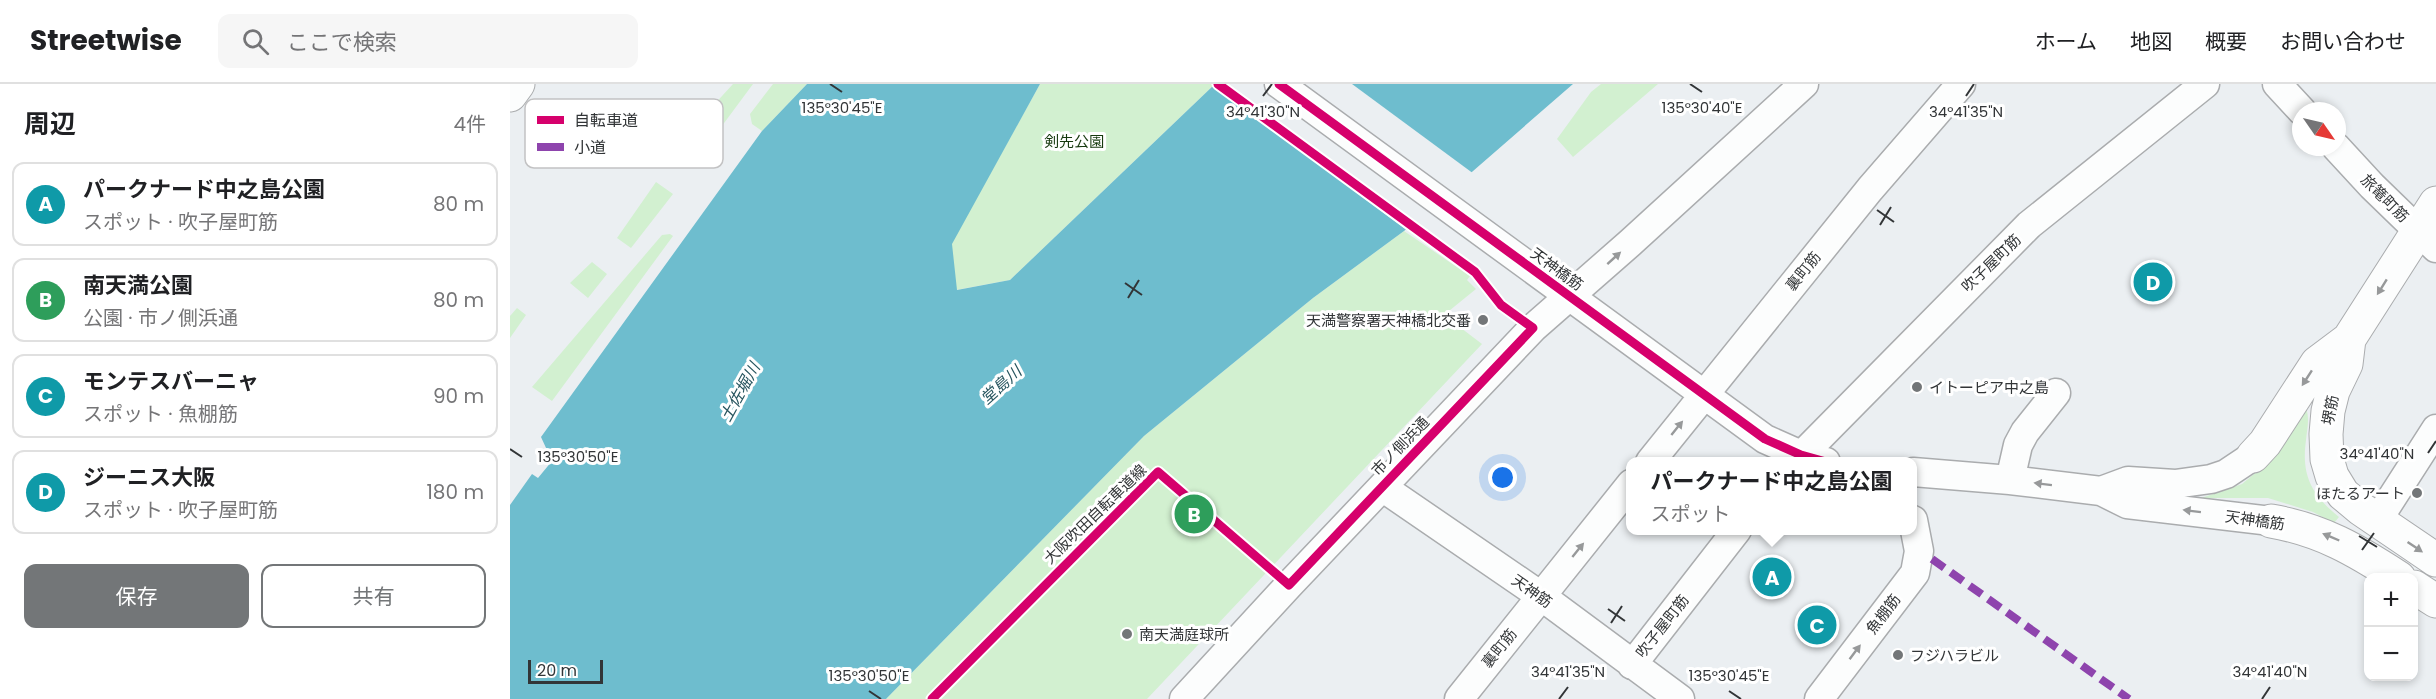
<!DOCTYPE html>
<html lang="ja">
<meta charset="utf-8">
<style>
:root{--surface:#fff;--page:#f6f6f6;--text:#202124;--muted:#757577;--line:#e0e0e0;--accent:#737678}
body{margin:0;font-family:Poppins,"Noto Sans JP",sans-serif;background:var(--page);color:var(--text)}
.controls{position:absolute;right:18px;bottom:18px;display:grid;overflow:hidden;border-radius:12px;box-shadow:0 3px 9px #0003}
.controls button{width:54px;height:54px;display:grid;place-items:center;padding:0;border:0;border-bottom:2px solid var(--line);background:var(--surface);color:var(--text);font:30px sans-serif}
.compass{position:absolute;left:1782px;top:18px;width:54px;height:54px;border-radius:50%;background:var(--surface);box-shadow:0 3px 9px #0003;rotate:124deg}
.scale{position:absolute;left:18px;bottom:15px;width:75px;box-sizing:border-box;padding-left:6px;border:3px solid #323537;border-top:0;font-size:16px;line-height:21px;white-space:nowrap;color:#323537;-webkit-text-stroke:4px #fff;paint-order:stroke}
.you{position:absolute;left:993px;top:394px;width:21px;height:21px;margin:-15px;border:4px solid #fff;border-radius:50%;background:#1a73e8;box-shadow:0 0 0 9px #1a73e833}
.badge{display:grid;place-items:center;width:39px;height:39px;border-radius:50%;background:var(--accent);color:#fff;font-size:20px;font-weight:700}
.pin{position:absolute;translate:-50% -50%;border:3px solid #fff;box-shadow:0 2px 6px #0006}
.popup{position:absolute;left:1116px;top:373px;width:291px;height:78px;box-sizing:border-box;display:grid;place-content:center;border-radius:12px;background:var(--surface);filter:drop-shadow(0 2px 4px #0005);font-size:20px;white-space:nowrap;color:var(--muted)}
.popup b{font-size:22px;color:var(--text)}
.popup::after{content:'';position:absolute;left:50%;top:100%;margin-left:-12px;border:12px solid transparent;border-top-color:var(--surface)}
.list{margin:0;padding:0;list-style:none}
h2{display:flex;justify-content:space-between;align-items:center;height:78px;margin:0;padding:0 24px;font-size:26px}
h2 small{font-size:20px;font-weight:400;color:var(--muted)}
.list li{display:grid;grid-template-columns:39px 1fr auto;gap:18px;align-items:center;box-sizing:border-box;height:84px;margin:0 12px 12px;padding:0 12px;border:2px solid var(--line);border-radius:12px}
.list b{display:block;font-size:22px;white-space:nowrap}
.list p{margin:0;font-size:20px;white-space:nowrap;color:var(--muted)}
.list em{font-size:20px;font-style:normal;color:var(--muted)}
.actions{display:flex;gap:12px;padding:18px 24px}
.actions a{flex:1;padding:14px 0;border:2px solid var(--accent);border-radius:12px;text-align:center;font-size:21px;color:var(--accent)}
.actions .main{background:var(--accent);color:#fff}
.icon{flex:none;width:33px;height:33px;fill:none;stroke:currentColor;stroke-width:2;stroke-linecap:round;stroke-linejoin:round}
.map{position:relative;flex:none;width:1926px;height:615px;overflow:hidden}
header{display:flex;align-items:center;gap:36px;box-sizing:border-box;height:84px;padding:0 30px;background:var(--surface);border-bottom:2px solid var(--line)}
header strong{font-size:28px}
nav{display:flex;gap:33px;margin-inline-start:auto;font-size:21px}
.search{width:420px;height:54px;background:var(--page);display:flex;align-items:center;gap:15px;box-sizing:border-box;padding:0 21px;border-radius:12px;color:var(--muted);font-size:22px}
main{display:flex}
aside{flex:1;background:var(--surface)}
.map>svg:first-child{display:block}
.green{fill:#d2f0d0}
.water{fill:#6ebdce}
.pier{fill:#ebeff2}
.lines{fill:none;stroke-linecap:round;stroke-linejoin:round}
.minor-casing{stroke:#aaacae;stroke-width:31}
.major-casing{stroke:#aaacae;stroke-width:35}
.minor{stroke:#fcfdfd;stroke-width:28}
.major{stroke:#fcfdfd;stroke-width:33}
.quiet{stroke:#8e44ad;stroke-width:8;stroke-dasharray:15 8;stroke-linecap:butt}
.cycleway-casing{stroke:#fff;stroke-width:13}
.cycleway{stroke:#d6006c;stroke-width:9}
.oneway{fill:#97999a}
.ticks{fill:none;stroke:#323537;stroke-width:2}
.poi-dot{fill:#737678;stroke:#fff;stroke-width:2}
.labels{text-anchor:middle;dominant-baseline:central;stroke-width:6;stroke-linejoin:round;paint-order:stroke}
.park-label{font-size:15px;fill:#16390e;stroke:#fff}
.street-label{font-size:15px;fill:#323537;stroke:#fff}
.poi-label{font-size:15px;fill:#323537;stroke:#fff;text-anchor:start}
.water-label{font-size:16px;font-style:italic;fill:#26545e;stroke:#fff}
.key{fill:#fff;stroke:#c2c2c3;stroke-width:1.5}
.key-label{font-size:16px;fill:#323537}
.ticks-label{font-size:15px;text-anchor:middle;fill:#323537;stroke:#fff;stroke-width:6;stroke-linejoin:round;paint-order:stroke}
</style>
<header>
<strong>Streetwise</strong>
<div class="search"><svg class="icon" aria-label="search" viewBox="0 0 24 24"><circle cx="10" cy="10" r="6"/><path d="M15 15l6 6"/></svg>ここで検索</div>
<nav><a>ホーム</a><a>地図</a><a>概要</a><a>お問い合わせ</a></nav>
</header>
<main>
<aside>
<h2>周辺<small>4件</small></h2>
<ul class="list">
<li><span class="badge" style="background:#0f9aa8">A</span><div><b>パークナード中之島公園</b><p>スポット · 吹子屋町筋</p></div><em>80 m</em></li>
<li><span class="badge" style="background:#2e9e5b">B</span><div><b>南天満公園</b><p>公園 · 市ノ側浜通</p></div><em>80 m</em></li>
<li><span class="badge" style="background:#0f9aa8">C</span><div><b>モンテスバーニャ</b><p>スポット · 魚棚筋</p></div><em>90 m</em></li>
<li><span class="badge" style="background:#0f9aa8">D</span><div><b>ジーニス大阪</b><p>スポット · 吹子屋町筋</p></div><em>180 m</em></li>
</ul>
<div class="actions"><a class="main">保存</a><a>共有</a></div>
</aside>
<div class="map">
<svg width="1926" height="615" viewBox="0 0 1926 615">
<rect width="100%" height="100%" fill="#ebeff2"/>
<path class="green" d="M 223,0 L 243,0 L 203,54 L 188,43 L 201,24 Z
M 263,0 L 297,0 L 252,47 L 242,40 L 240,30 Z
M 530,0 L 705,0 L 500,196 L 446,206 L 441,160 Z
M 1091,0 L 1148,0 L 1063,73 L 1047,55 L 1081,8 Z
M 146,98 L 163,110 L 121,164 L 107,154 Z
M 894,147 L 960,192 L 957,196 L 966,205 L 934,231 L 972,260 L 637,615 L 376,615 L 634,352 L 803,214 Z
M 160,150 L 163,152 L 42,317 L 22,303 L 152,151 Z
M 82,178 L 97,190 L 78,214 L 60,199 Z
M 7,224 L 16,231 L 0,254 L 0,232 Z
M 1796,324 C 1800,335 1797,345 1796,356 C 1791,392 1802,411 1829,433 L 1824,439 L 1803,428 L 1758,414 L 1691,414 L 1732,400 L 1756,380 Z"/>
<path class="water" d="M 297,0 L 530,0 L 442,160 L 447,206 L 500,196 L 705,0 L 1063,0 L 894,147 L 803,214 L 634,352 L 376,615 L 0,615 L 0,421 L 22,390 L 28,394 L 42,377 L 31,353 L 252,47 Z"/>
<path class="pier" d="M 701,0 L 842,0 L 964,90 L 898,147 Z"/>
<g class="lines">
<g class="minor-casing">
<path id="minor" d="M 769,0 L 1255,355 L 1291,371 L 1316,378
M 1767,0 L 1792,27
M 1826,63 L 1862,102 L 1926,164
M 1140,378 L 1360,105 L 1451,0
M 1285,378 L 1519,141 L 1695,0
M 1403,388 L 1500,396 L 1591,407 L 1617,420 L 1761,437
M 1500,396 L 1508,361 L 1515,348 L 1546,309
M 872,403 L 1031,512 L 1170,615
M 1591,407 L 1618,397 L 1665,400 L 1701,395 L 1716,390 L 1743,372
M 1867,437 L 1926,345
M 1122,581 L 1227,446
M 674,615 L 779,501 L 1023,244 L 1120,159 L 1294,0
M 949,615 L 1121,400
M 1309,615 L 1405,489 L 1409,467 L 1403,436"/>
</g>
<g class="major-casing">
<path id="major" d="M 0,11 L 8,0
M 1839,255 L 1836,280 L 1823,307 L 1818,327 L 1816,350 L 1817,375 L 1822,392 L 1833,410 L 1851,425 L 1926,476
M 1743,372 L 1755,359 L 1807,279 L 1839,255 L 1926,119
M 1761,437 C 1812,446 1846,466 1889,494
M 1904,503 L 1926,517"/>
</g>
<use href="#minor" class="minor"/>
<use href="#major" class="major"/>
<path class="quiet" d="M 1422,475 L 1619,615"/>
<g class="cycleway-casing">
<path id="cycleway" d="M 769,0 L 1255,355 L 1291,371 L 1316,378
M 422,615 L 648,388 L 779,501 L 1023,244 L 991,221 L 965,188 L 708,0"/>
</g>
<use href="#cycleway" class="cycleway"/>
</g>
<defs><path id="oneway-solid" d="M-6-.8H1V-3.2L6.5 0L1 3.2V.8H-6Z" transform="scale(1.5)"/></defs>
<g class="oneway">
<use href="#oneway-solid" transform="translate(1104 174) rotate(-42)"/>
<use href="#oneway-solid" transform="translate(1872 203) rotate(122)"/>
<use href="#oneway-solid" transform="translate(1797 294) rotate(123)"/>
<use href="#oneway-solid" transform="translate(1167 344) rotate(-51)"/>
<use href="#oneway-solid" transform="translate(1533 400) rotate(-173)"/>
<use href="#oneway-solid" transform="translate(1682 427) rotate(-173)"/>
<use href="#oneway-solid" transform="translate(1821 453) rotate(-157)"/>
<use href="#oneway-solid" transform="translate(1905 463) rotate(34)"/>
<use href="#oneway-solid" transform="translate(1068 466) rotate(-51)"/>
<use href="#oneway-solid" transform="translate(1345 568) rotate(-53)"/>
</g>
<path class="ticks" d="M 320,0 L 332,8M 1180,0 L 1192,8M 753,12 L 762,0M 1456,12 L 1464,0M 1367,126 L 1384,138M 1370,141 L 1381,123M 615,199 L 632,211M 618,214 L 629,196M 0,365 L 12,373M 1918,369 L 1926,357M 1849,452 L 1867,463M 1852,466 L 1864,449M 1098,525 L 1115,537M 1101,539 L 1112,522M 359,607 L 371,615M 1219,607 L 1231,615M 1049,615 L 1058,603M 1752,615 L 1760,603"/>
<g class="poi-dot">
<circle cx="973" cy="236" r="6"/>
<circle cx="1407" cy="303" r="6"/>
<circle cx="1907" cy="409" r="6"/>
<circle cx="617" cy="550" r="6"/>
<circle cx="1388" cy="571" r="6"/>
</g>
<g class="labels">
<g class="park-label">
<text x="564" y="57">剣先公園</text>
</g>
<g class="street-label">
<text transform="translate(1875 114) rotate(45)">旅篭町筋</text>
<text transform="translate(1481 179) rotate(-44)">吹子屋町筋</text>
<text transform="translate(1047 185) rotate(36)">天神橋筋</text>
<text transform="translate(1293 187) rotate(-51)">裏町筋</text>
<text transform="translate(1820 326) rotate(-80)">堺筋</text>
<text transform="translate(890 362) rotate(-46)">市ノ側浜通</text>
<text transform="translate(585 430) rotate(-44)">大阪吹田自転車道線</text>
<text transform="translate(1745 436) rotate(8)">天神橋筋</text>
<text transform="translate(1022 507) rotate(35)">天神筋</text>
<text transform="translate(1373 530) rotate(-53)">魚棚筋</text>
<text transform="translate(1152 542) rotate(-52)">吹子屋町筋</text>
<text transform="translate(989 564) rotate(-51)">裏町筋</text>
</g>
<g class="poi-label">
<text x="961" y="236" text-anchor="end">天満警察署天神橋北交番</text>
<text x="1419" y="303">イトーピア中之島</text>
<text x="1895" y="409" text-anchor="end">ほたるアート</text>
<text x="629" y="550">南天満庭球所</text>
<text x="1400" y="571">フジハラビル</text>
</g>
<g class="water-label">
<text transform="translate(491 301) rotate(-42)">堂島川</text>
<text transform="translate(230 308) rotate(-61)">土佐堀川</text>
</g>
</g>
<rect x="15" y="15" width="198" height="69" rx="9" class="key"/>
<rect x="27" y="32" width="27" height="8" fill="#d6006c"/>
<rect x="27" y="59" width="27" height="8" fill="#8e44ad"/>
<g class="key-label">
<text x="64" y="42">自転車道</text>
<text x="64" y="69">小道</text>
</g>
<g class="ticks-label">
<text x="332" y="29">135°30'45"E</text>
<text x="1192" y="29">135°30'40"E</text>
<text x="753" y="33">34°41'30"N</text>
<text x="1456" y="33">34°41'35"N</text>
<text x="1867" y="375">34°41'40"N</text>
<text x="68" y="378">135°30'50"E</text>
<text x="1058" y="593">34°41'35"N</text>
<text x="1760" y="593">34°41'40"N</text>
<text x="359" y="597">135°30'50"E</text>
<text x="1219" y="597">135°30'45"E</text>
</g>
</svg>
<div class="controls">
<button>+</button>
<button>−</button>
</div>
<svg class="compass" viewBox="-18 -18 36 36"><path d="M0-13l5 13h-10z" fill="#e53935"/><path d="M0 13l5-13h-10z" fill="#757577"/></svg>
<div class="scale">20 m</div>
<div class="you"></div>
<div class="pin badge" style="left:1262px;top:493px;background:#0f9aa8">A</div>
<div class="popup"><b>パークナード中之島公園</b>スポット</div>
<div class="pin badge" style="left:684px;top:430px;background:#2e9e5b">B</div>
<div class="pin badge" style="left:1307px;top:541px;background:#0f9aa8">C</div>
<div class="pin badge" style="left:1643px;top:198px;background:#0f9aa8">D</div>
</div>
</main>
